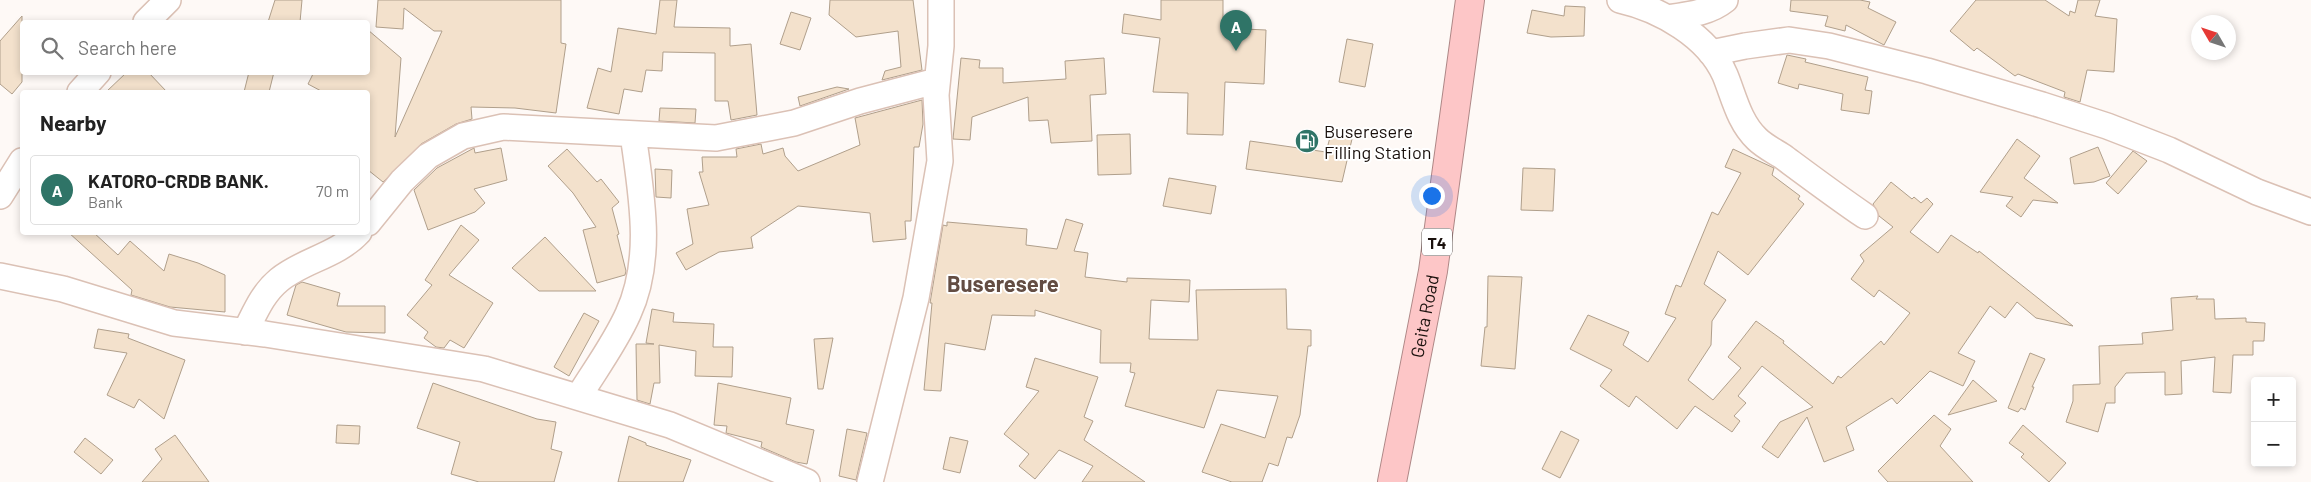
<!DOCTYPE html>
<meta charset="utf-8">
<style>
:root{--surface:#fff;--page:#f2f2f2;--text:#222;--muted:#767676;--line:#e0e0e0;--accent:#2f7467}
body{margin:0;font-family:Barlow,sans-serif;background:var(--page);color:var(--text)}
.controls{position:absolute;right:15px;bottom:15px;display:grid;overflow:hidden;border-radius:5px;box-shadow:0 2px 8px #0003}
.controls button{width:45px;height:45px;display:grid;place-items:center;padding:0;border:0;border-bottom:1px solid var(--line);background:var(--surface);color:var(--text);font:25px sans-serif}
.compass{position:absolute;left:2191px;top:15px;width:45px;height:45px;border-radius:50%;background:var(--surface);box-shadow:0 2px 8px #0003;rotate:309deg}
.you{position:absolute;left:1431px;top:195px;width:18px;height:18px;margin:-12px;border:4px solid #fff;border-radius:50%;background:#1a73e8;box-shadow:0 0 0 8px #1a73e833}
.badge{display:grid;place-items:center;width:32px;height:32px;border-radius:50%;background:var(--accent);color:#fff;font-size:16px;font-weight:700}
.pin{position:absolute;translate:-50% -41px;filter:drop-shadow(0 1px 2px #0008)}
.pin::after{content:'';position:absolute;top:26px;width:18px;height:15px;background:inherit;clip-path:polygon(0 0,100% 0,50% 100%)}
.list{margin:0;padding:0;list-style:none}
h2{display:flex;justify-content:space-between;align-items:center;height:65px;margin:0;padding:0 20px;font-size:21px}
h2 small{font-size:16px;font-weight:400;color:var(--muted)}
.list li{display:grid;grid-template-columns:32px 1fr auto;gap:15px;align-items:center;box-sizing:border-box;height:70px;margin:0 10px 10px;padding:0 10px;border:1px solid var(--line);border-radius:5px}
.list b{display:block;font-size:19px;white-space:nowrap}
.list p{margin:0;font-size:16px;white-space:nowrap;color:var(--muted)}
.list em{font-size:16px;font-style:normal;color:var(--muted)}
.icon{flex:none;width:28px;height:28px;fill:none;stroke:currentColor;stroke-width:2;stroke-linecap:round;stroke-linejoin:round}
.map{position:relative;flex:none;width:2311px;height:482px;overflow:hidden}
.search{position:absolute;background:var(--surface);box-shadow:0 2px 8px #0003;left:20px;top:20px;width:350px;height:55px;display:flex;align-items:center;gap:12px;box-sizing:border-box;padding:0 18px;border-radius:5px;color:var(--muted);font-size:19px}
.panel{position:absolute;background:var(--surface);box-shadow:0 2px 8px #0003;left:20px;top:90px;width:350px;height:145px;border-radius:5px}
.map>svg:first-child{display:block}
.building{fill:#f3e1cc;stroke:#b09f8b}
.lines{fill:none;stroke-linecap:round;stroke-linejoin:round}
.minor-casing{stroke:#dbc1b5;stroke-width:28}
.highway-casing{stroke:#ae8786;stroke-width:30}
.minor{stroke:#fff;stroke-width:25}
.highway{stroke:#fdc6c7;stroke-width:28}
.labels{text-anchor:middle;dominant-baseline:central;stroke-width:4;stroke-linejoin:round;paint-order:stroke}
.shield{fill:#fff;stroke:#5f5856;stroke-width:1}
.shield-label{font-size:16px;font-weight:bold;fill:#1a110d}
.poi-label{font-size:18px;fill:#1a110d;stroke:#fff;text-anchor:start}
.street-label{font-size:18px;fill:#1a110d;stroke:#fff}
.district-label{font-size:22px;font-weight:bold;fill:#634d43;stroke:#fff}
</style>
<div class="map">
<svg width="2311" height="482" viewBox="0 0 2311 482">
<rect width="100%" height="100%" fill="#fef9f6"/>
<path class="building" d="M 275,0 L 302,0 L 300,22 L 268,22 Z
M 378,0 L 561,0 L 561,43 L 566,44 L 556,113 L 515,108 L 471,107 L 472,119 L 456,124 L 421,144 L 383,182 L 368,170 L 368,92 L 323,92 L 308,84 L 314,72 L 368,72 L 368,30 L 401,58 L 395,137 L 442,31 L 434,31 L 404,8 L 403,29 L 376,27 Z
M 660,0 L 677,0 L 674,27 L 730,28 L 730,46 L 751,44 L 757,115 L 731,120 L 728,101 L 715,101 L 715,53 L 663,52 L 662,71 L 646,70 L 642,92 L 624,89 L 619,114 L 587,108 L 598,68 L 611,72 L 618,28 L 656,34 Z
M 830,0 L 913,0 L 922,70 L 882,80 L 885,71 L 901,67 L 898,31 L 856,37 L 829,15 Z
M 1161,0 L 1223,0 L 1223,28 L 1266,30 L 1264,84 L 1225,82 L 1223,135 L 1187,134 L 1188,93 L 1153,92 L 1160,38 L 1122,33 L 1124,14 L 1161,20 Z
M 1791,0 L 1860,0 L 1870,2 L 1868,8 L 1896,22 L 1884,45 L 1846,25 L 1845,31 L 1825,26 L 1828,16 L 1790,11 Z
M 1976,0 L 2045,0 L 2069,16 L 2070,11 L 2075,13 L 2078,0 L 2100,0 L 2095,16 L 2117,19 L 2114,72 L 2087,70 L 2080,102 L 2064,97 L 2065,92 L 2018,74 L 2015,76 L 1977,48 L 1974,51 L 1950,31 Z
M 1565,6 L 1585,7 L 1584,36 L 1551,37 L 1527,33 L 1532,10 L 1564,16 Z
M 791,12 L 811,18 L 800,50 L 780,44 Z
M 22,16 L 22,82 L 12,94 L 0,84 L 0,41 Z
M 1347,39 L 1373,44 L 1365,87 L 1339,82 Z
M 1787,55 L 1806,59 L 1805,62 L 1868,77 L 1865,90 L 1872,91 L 1869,114 L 1841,110 L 1843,94 L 1799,84 L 1798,89 L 1778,83 Z
M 961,58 L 980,60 L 979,68 L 1003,68 L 1003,83 L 1066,79 L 1065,61 L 1104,58 L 1106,94 L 1090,95 L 1092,141 L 1051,143 L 1048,120 L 1029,121 L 1028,97 L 972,117 L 970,140 L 953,139 Z
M 127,72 L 148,72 L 167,92 L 106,92 Z
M 249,72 L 274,72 L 269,92 L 244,92 Z
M 837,87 L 849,89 L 800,106 L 798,97 Z
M 922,100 L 923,124 L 919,147 L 914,147 L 911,221 L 905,221 L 906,239 L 873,242 L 870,213 L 798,206 L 751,237 L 753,248 L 719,252 L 686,270 L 676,253 L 693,244 L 687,209 L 709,205 L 699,172 L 703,172 L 702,157 L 737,157 L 736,149 L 761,144 L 763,154 L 783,148 L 785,156 L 798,171 L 860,145 L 855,118 Z
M 660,108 L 696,109 L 695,123 L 659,121 Z
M 1130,134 L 1131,174 L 1098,175 L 1097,135 Z
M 1331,134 L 1352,139 L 1342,182 L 1246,169 L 1250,141 L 1326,152 Z
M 2017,139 L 2040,156 L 2024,178 L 2058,203 L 2033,200 L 2021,217 L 2006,206 L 2013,197 L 1980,192 Z
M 2098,147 L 2110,176 L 2094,182 L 2074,184 L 2070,158 Z
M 474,148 L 475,153 L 501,148 L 507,180 L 474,189 L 485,203 L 475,212 L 428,230 L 414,190 L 437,168 Z
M 567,149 L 597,182 L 601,179 L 619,202 L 612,208 L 619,234 L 617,235 L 626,271 L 625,275 L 597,283 L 583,230 L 596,227 L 573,193 L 548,166 Z
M 1733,149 L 1774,168 L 1772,175 L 1800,196 L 1798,199 L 1804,204 L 1748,275 L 1718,251 L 1704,284 L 1726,300 L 1712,321 L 1711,345 L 1688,380 L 1713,400 L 1741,368 L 1728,357 L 1756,321 L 1784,341 L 1783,343 L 1833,384 L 1838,376 L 1841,378 L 1881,341 L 1884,345 L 1910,313 L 1879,290 L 1874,297 L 1851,279 L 1864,261 L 1860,255 L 1893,227 L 1879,216 L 1873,204 L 1891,182 L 1912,199 L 1914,197 L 1921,203 L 1927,198 L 1933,204 L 1910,232 L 1938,253 L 1951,235 L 1978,253 L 1979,251 L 2073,326 L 2036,318 L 2017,302 L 2005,318 L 1990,306 L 1958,353 L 1975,361 L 1963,386 L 1930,371 L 1897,404 L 1892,398 L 1846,427 L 1854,450 L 1824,462 L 1807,417 L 1778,458 L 1762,447 L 1780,422 L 1813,407 L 1762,366 L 1738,396 L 1746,403 L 1734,416 L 1740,421 L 1732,432 L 1695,406 L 1677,429 L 1636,396 L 1629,407 L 1600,386 L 1612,370 L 1570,349 L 1588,315 L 1629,332 L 1623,345 L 1648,362 L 1676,318 L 1665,314 L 1676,285 L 1681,287 L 1712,212 L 1718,215 L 1741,173 L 1725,167 Z
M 2133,151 L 2147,161 L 2118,194 L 2106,183 Z
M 1523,168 L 1555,169 L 1553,211 L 1521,210 Z
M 655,169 L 672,170 L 671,198 L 656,197 Z
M 1169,178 L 1216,186 L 1211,214 L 1163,206 Z
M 1066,219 L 1083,224 L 1074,251 L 1088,253 L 1085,277 L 1127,282 L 1127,278 L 1190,280 L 1189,302 L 1151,300 L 1149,339 L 1198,340 L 1196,290 L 1286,289 L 1287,329 L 1311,330 L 1311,346 L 1308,346 L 1300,415 L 1292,438 L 1287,437 L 1278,466 L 1269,463 L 1262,482 L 1232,482 L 1202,472 L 1221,424 L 1265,438 L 1278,396 L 1217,390 L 1204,428 L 1125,406 L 1135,373 L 1130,372 L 1131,363 L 1100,363 L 1101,330 L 1035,310 L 1035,316 L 992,315 L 985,350 L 945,343 L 941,391 L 924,390 L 932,303 L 930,303 L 943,225 L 947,226 L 947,222 L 1027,229 L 1026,245 L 1057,249 Z
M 461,225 L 479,240 L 449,275 L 493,303 L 464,348 L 450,340 L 444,348 L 436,347 L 424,338 L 428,332 L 407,315 L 432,285 L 425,280 Z
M 68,232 L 93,232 L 118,255 L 130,241 L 164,271 L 169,254 L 198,263 L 225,275 L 225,312 L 170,307 L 131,295 L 132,290 Z
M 545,237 L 596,291 L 539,291 L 512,268 Z
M 1488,276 L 1522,277 L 1515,369 L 1481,366 L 1485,327 L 1487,327 Z
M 302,282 L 340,293 L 337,306 L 385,306 L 385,333 L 346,332 L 287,315 L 296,285 Z
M 2198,296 L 2196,299 L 2214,299 L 2215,319 L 2246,318 L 2246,322 L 2265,323 L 2264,341 L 2253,341 L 2253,355 L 2233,355 L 2231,393 L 2213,392 L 2215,357 L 2181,361 L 2182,394 L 2165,395 L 2165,372 L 2126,373 L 2115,387 L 2115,403 L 2106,403 L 2098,432 L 2066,422 L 2073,401 L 2073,385 L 2100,384 L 2099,346 L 2143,344 L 2142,333 L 2173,330 L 2171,298 Z
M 652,309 L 674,313 L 673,322 L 714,324 L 713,347 L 733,347 L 732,377 L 695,376 L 696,351 L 659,345 L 660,383 L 654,383 L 650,404 L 637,400 L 636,344 L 654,344 L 646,343 Z
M 584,313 L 599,321 L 569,376 L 554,367 Z
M 98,329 L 129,334 L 128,338 L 185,360 L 164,419 L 139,399 L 134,408 L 107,395 L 127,353 L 94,348 Z
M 833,338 L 823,389 L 818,389 L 814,339 Z
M 2030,353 L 2045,359 L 2032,387 L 2034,387 L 2025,410 L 2021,408 L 2018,412 L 2008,408 Z
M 1035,358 L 1098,377 L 1084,417 L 1093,421 L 1084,440 L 1145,482 L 1082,482 L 1093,466 L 1059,450 L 1035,479 L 1019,466 L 1029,454 L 1004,434 L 1039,391 L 1026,387 Z
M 1973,380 L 1997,401 L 1948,415 Z
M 433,383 L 537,419 L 556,422 L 551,449 L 562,452 L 554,482 L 479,482 L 451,474 L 460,442 L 417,428 Z
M 718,383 L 791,398 L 786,424 L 814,430 L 807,464 L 796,462 L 761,447 L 762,442 L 726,433 L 727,426 L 714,425 Z
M 1934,415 L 1951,429 L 1940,446 L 1973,482 L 1888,482 L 1878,471 Z
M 337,425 L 360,426 L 359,444 L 336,443 Z
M 2023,425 L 2066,463 L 2049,482 L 2021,457 L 2024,454 L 2009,443 Z
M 847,429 L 867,433 L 856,480 L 839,476 Z
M 1561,431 L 1579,440 L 1560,478 L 1542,469 Z
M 175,435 L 209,482 L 142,482 L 162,459 L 155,449 Z
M 629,436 L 646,443 L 646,445 L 691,460 L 683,482 L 618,482 Z
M 950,437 L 968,441 L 960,473 L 943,469 Z
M 85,438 L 113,460 L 101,474 L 74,452 Z"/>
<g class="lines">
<g class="minor-casing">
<path id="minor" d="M 1620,0 C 1660,9 1708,36 1725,75 C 1734,97 1739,122 1757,139 C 1764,146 1774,151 1782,156 C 1809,176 1837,197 1865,216
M 1667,18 C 1687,15 1709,13 1725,0
M 146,22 L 168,0
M 1711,53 L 1745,46 L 1789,40 L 1829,46 L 1927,71 L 2042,105 L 2107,126 L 2169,150 L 2257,192 L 2311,212
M 80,92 L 98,72
M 0,196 L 22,161
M 368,223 L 402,181 L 428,156 L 463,136 L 503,127 L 716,138 L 794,123 L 860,101 L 936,81
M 0,276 L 63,289 L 174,323 L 265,334 L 484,369 L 670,425 L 807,482
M 245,332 C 255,313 262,294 279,280 C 303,260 337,256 359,232
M 579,396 C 595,370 615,343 628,314 C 654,258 641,193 633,134
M 870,482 L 916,298 L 940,161 L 936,95 L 941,46 L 941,0"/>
</g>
<g class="highway-casing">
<g id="highway">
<path id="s1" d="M 1392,482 L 1433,271 L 1470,0"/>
</g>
</g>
<use href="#minor" class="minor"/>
<use href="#highway" class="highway"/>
</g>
<defs>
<g id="fuel-disc" transform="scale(1.25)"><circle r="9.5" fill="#2f7467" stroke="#fff"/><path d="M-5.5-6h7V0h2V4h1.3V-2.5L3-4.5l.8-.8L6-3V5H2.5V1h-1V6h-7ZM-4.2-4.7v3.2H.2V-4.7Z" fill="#fff"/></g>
</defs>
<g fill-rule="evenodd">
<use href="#fuel-disc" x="1307" y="141"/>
</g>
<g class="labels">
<rect class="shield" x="1422" y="228.5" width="30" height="27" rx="4"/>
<g class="shield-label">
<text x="1437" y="242">T4</text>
</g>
<g class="poi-label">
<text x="1324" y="131">Buseresere<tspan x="1324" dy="21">Filling Station</tspan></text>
</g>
<g class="street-label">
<text stroke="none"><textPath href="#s1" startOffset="169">Geita Road</textPath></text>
</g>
<g class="district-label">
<text x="1003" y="283">Buseresere</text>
</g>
</g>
</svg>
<div class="controls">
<button>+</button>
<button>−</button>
</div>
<svg class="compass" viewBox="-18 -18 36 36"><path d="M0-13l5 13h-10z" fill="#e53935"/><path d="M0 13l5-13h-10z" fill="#767676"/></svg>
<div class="you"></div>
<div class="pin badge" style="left:1236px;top:51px">A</div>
<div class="search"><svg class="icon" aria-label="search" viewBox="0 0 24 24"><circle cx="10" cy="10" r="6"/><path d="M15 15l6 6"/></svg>Search here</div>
<section class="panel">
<h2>Nearby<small></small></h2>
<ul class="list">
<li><span class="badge">A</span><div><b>KATORO-CRDB BANK.</b><p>Bank</p></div><em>70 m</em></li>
</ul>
</section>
</div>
